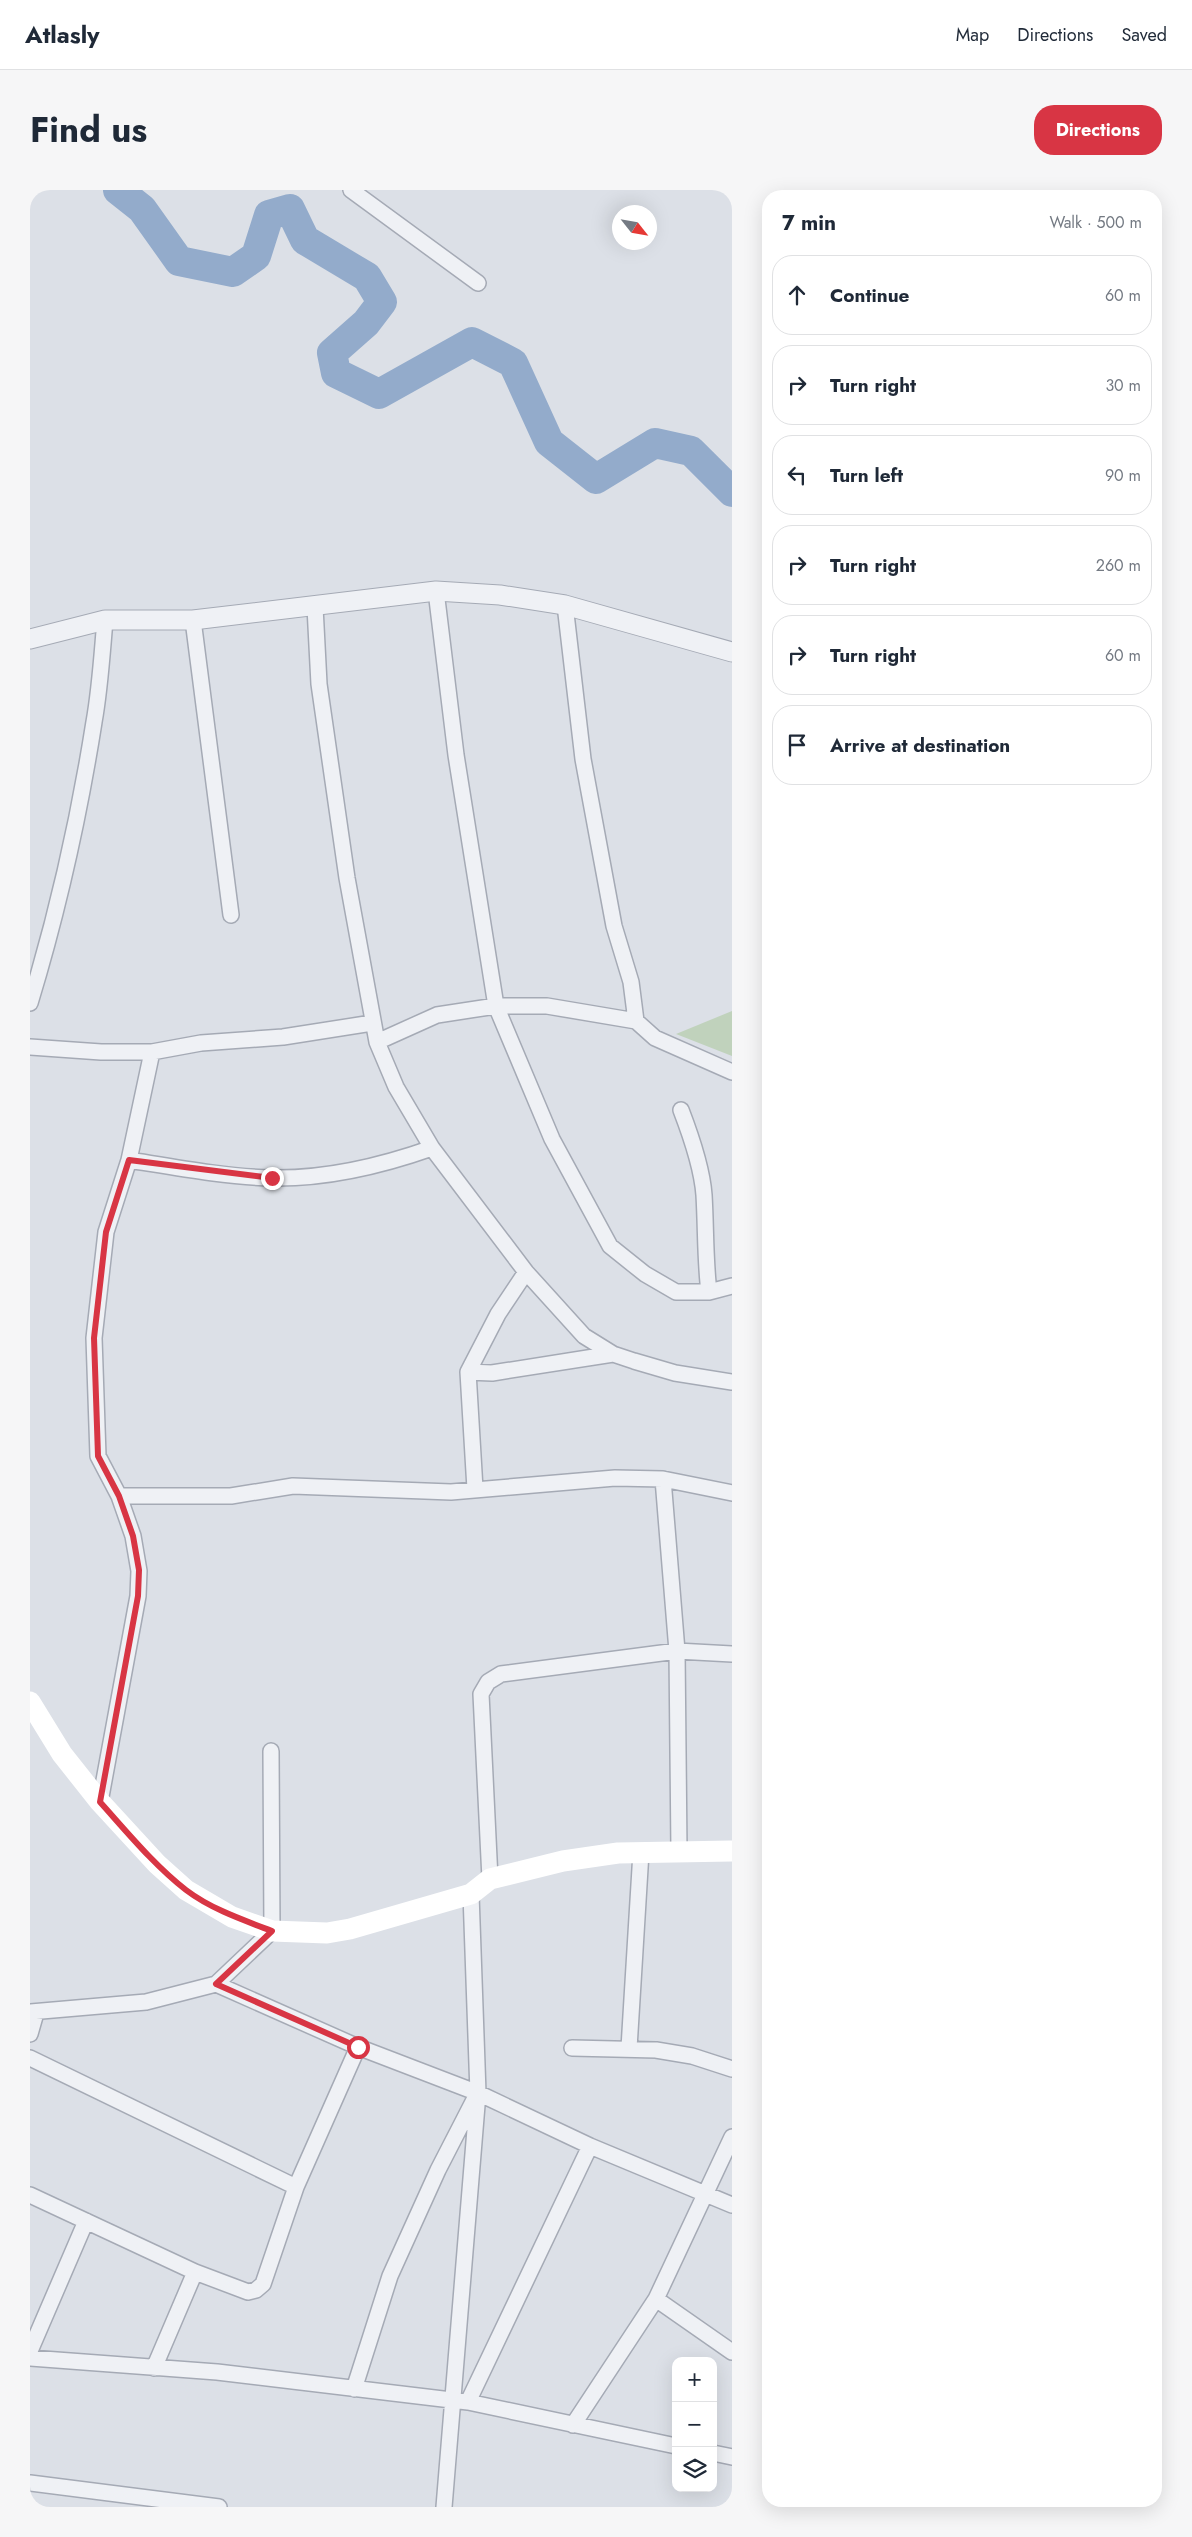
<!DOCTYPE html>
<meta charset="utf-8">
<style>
:root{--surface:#fff;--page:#f6f6f7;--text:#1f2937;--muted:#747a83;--line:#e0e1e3;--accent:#d83544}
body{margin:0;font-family:Jost,sans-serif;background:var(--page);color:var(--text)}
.controls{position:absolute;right:15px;bottom:15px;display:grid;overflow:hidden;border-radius:10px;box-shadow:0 5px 20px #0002}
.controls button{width:45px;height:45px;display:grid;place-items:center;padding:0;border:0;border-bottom:1px solid var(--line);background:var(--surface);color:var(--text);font:25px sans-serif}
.compass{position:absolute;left:582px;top:15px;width:45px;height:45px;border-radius:50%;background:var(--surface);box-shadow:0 5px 20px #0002;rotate:121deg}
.stop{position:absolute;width:15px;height:15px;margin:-11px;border:4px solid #d83544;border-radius:50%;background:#fff}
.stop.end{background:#d83544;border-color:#fff;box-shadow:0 1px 5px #0008}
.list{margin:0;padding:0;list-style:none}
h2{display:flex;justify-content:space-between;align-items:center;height:65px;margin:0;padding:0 20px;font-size:21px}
h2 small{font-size:16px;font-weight:400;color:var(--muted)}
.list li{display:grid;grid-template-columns:32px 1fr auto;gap:15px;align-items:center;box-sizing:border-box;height:80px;margin:0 10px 10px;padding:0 10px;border:1px solid var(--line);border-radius:20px}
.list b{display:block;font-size:19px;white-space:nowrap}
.list em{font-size:16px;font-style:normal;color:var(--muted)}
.icon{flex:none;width:28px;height:28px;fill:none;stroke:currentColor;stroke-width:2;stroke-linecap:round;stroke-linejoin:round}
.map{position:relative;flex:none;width:702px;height:2317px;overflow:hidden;border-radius:20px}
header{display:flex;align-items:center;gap:30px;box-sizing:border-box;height:70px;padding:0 25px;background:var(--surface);border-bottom:1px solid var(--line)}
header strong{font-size:24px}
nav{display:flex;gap:28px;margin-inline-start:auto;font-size:18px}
.intro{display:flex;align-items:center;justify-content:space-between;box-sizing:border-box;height:120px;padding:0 30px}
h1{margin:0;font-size:35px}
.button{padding:12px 22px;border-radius:20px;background:var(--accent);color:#fff;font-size:18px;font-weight:700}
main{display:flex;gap:30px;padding:0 30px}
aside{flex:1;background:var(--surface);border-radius:20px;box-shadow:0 5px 20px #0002}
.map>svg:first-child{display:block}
.green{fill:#c0d2bc}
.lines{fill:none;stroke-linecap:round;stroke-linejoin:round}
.river{stroke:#93abcb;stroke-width:30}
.minor-casing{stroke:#a5aab5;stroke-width:18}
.tertiary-casing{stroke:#a5aab5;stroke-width:21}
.minor{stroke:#eff1f5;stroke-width:15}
.tertiary{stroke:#eff1f5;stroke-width:19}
.secondary{stroke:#fff;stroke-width:21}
.route{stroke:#d83544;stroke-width:6}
</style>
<header>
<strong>Atlasly</strong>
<nav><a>Map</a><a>Directions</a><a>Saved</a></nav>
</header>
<div class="intro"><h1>Find us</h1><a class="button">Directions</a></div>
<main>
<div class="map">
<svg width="702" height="2317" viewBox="0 0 702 2317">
<rect width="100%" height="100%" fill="#dce0e7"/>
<path class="green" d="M 702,821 L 702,866 L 646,844 Z"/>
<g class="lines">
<path class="river" d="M 88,0 L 112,19 L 149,71 L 203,82 L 226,66 L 239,25 L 260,19 L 275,50 L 337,87 L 352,112 L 336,133 L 302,163 L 306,183 L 349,204 L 442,152 L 483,173 L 519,252 L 566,289 L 625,253 L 661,261 L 702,302"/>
<g class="minor-casing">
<path id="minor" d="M 321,0 L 448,93
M 406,401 L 426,565 L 466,816 L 522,949 L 580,1056 L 615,1084 L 646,1102 L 679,1102 L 702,1096
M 535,415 L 553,569 L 584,736 L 601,792 L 606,831
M 285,417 L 289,494 L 317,688 L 347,852
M 163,430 L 201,725
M 0,813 C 28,721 49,627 64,532 C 70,499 72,464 75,430
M 0,857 L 71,862 L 122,862 L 171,853 L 253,847 L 342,833
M 702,882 L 625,848 L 606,831 L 517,816 L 466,816 L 407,825 L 347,852 L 366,897 L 402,958 L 496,1082 L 554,1146 L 583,1164 L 604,1171 L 645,1183 L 702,1192
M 651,920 C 661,946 672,977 674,1005 C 676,1038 675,1070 679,1102
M 99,970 C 143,977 197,987 242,988 C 296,989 351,976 402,958
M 438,1182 L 462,1183 L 583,1164
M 633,1289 L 647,1461 L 649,1661
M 445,1299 L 438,1182 L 468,1124 L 496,1082
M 89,1306 L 201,1306 L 263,1296 L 421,1302 L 585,1288 L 633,1289 L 702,1303
M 70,1612 L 108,1406 L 109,1381 L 103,1346 L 89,1306 L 68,1266 L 64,1148 L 76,1042 L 99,970 L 122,862
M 460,1689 L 451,1504 L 458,1492 L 471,1484 L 647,1461 L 702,1464
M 186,1794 L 328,1857 L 448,1903 L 560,1956 L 702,2015
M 0,1822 L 116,1812 L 186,1794 L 242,1741 L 241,1561
M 0,1844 L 6,1823
M 542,1858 L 626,1860 L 662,1866 L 702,1879
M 599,1858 L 611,1662
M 0,1868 L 266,1997
M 0,2005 L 165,2082 L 218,2102 L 226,2100 L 233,2094 L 266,1997 L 328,1857
M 626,2109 L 702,2162
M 0,2161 L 56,2031
M 0,2168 L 187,2182 L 438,2212 L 646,2256
M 124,2178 L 165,2082
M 324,2199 L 360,2086 L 408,1980 L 445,1908
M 438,2212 L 560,1956
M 543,2235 L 626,2109 L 702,1947
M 683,2263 L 702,2267
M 0,2293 L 189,2317
M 414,2317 L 448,1903 L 441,1704"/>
</g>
<g class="tertiary-casing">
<path id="tertiary" d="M 0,449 L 75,430 L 163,430 L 406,401 L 470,405 L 535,415 L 702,462"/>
</g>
<use href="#minor" class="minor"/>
<use href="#tertiary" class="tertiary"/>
<path class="secondary" d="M 0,1512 L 32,1564 L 70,1612 L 127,1674 L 156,1700 L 202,1727 L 242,1741 L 297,1743 L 320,1739 L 441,1704 L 460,1689 L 533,1671 L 588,1663 L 702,1661"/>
</g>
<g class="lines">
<path class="route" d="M 242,988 L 99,970 L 76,1042 L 64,1148 L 68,1266 L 89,1306 L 103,1346 L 109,1380 L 108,1406 L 70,1612 C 97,1642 124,1675 156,1700 C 181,1719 213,1730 242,1741 L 186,1794 L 328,1857"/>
</g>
</svg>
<div class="controls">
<button>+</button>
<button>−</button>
<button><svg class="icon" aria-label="layers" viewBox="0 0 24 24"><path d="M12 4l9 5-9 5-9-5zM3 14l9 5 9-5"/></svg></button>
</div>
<svg class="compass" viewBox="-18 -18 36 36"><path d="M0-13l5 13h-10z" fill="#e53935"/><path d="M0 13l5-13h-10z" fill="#747a83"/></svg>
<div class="stop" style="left:328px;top:1857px"></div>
<div class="stop end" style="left:242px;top:988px"></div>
</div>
<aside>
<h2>7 min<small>Walk · 500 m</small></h2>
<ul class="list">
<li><svg class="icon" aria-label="ahead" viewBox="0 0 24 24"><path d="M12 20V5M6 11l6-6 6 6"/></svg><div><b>Continue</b></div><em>60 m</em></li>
<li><svg class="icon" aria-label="right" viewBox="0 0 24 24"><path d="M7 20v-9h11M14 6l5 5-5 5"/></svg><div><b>Turn right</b></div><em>30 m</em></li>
<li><svg class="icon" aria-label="left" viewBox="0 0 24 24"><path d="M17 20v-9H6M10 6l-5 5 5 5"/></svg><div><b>Turn left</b></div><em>90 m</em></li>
<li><svg class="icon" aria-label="right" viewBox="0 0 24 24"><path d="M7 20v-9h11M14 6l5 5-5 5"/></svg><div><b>Turn right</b></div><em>260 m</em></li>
<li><svg class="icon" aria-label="right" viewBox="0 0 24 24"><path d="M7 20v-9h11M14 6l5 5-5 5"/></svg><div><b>Turn right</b></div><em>60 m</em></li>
<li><svg class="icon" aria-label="arrive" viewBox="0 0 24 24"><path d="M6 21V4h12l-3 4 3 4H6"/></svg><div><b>Arrive at destination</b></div></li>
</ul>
</aside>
</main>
